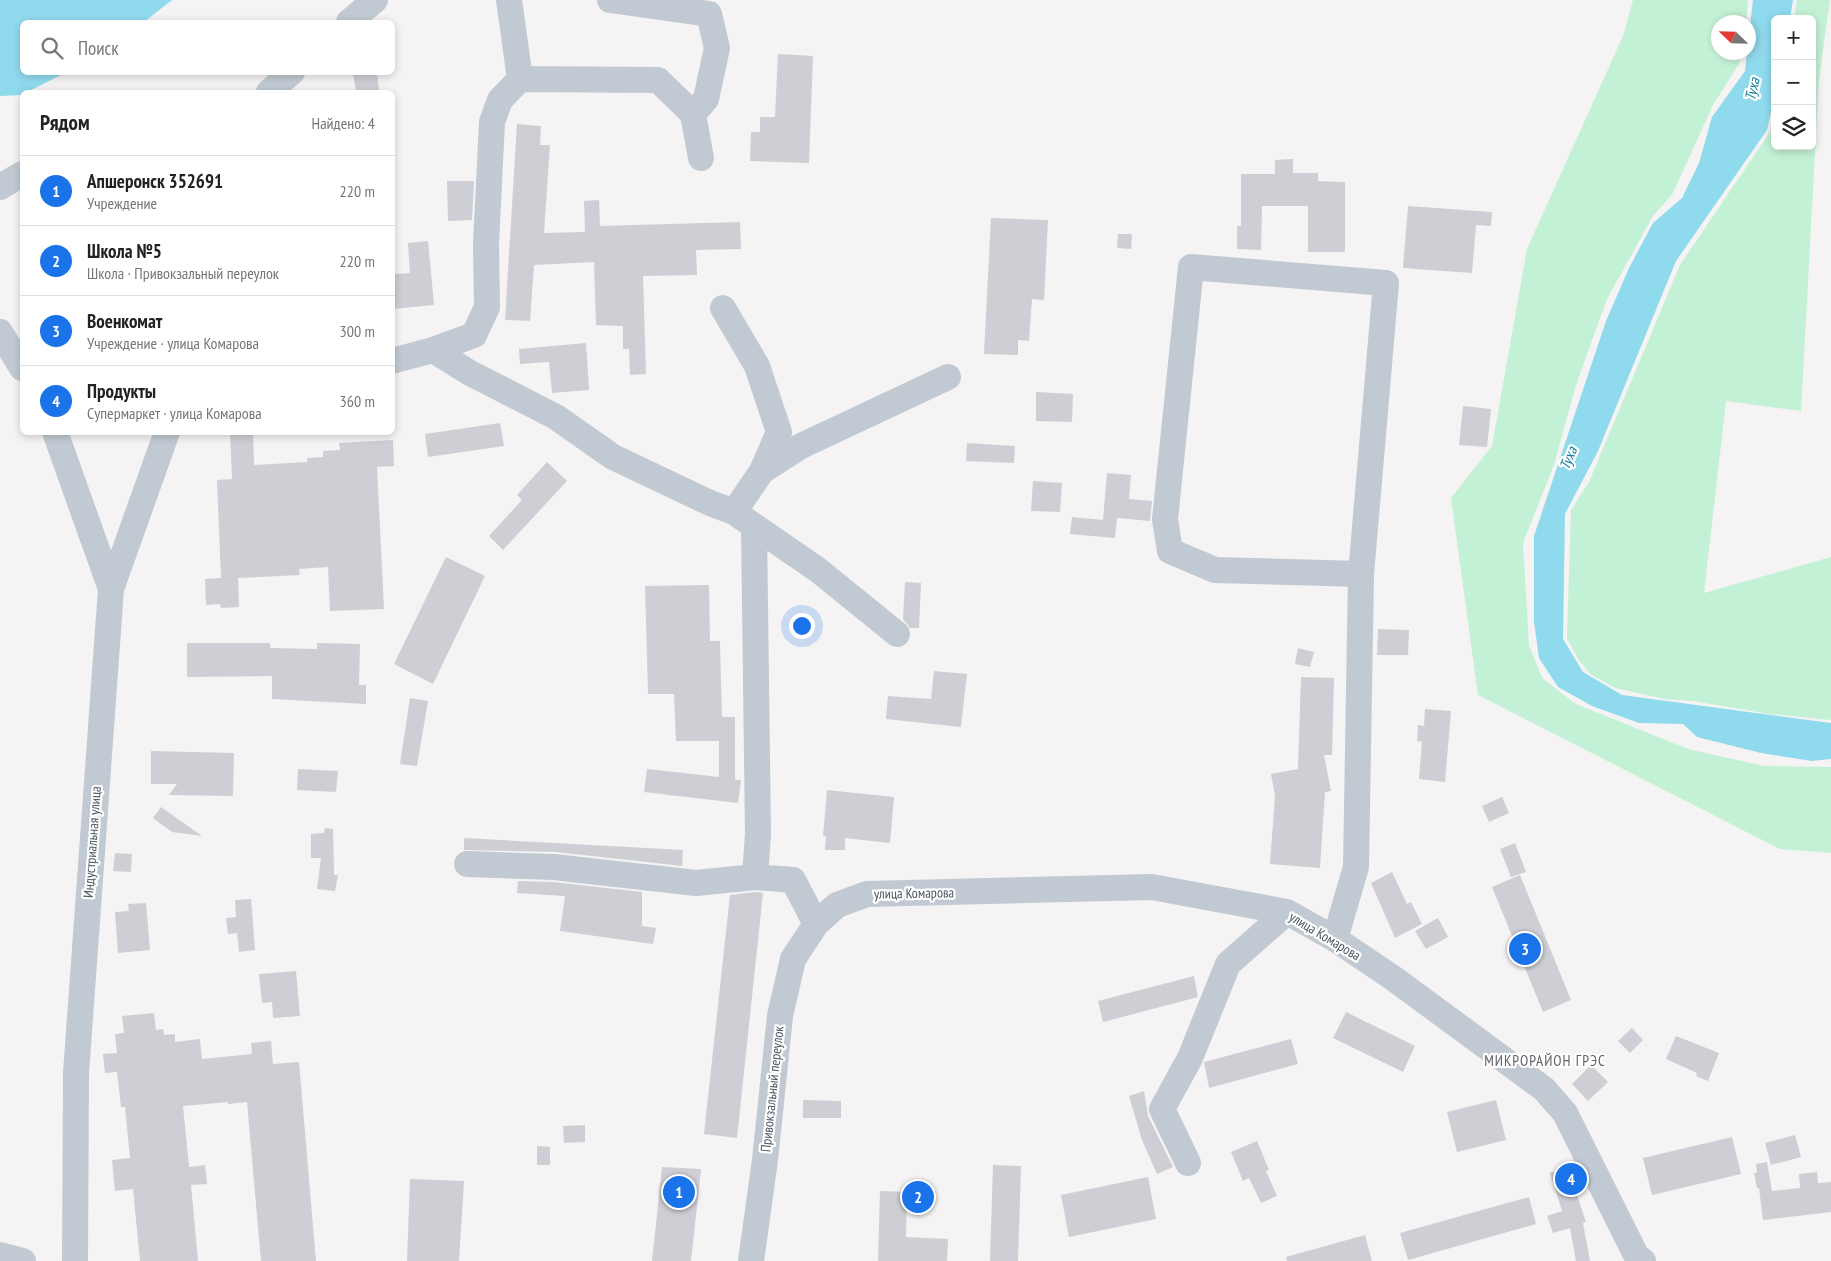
<!DOCTYPE html>
<html lang="ru">
<meta charset="utf-8">
<style>
:root{--surface:#fff;--page:#f6f6f6;--text:#222;--muted:#767676;--line:#e0e0e0;--accent:#1a73e8}
body{margin:0;font-family:"PT Sans Narrow",sans-serif;background:var(--page);color:var(--text)}
.controls{position:absolute;right:15px;top:15px;display:grid;overflow:hidden;border-radius:8px;box-shadow:0 2px 8px #0003}
.controls button{width:45px;height:45px;display:grid;place-items:center;padding:0;border:0;border-bottom:1px solid var(--line);background:var(--surface);color:var(--text);font:25px sans-serif}
.compass{position:absolute;left:1711px;top:15px;width:45px;height:45px;border-radius:50%;background:var(--surface);box-shadow:0 2px 8px #0003;rotate:293deg}
.you{position:absolute;left:801px;top:625px;width:18px;height:18px;margin:-12px;border:4px solid #fff;border-radius:50%;background:#1a73e8;box-shadow:0 0 0 8px #1a73e833}
.badge{display:grid;place-items:center;width:32px;height:32px;border-radius:50%;background:var(--accent);color:#fff;font-size:16px;font-weight:700}
.pin{position:absolute;translate:-50% -50%;border:2px solid #fff;box-shadow:0 1px 5px #0006}
.list{margin:0;padding:0;list-style:none}
h2{display:flex;justify-content:space-between;align-items:center;height:65px;margin:0;padding:0 20px;font-size:21px}
h2 small{font-size:16px;font-weight:400;color:var(--muted)}
.list li{display:grid;grid-template-columns:32px 1fr auto;gap:15px;align-items:center;box-sizing:border-box;height:70px;padding:0 20px;border-top:1px solid var(--line)}
.list b{display:block;font-size:19px;white-space:nowrap}
.list p{margin:0;font-size:16px;white-space:nowrap;color:var(--muted)}
.list em{font-size:16px;font-style:normal;color:var(--muted)}
.icon{flex:none;width:28px;height:28px;fill:none;stroke:currentColor;stroke-width:2;stroke-linecap:round;stroke-linejoin:round}
.map{position:relative;flex:none;width:1831px;height:1261px;overflow:hidden}
.search{position:absolute;background:var(--surface);box-shadow:0 2px 8px #0003;left:20px;top:20px;width:375px;height:55px;display:flex;align-items:center;gap:12px;box-sizing:border-box;padding:0 18px;border-radius:8px;color:var(--muted);font-size:19px}
.panel{position:absolute;background:var(--surface);box-shadow:0 2px 8px #0003;left:20px;top:90px;width:375px;height:345px;border-radius:8px}
.map>svg:first-child{display:block}
.green{fill:#c3f1d5}
.water{fill:#90daee}
.building{fill:#cdcfd5}
.lines{fill:none;stroke-linecap:round;stroke-linejoin:round}
.minor{stroke:#c1cad2;stroke-width:26}
.labels{text-anchor:middle;dominant-baseline:central;stroke-width:4.5;stroke-linejoin:round;paint-order:stroke}
.street-label{font-size:14px;fill:#4a5661;stroke:#fff}
.water-label{font-size:15px;font-style:italic;fill:#0c7c9b;stroke:#fff}
.neighbourhood-label{font-size:15px;letter-spacing:1px;fill:#5f6368;stroke:#fff}
</style>
<div class="map">
<svg width="1831" height="1261" viewBox="0 0 1831 1261">
<rect width="100%" height="100%" fill="#f5f3f3"/>
<path class="green" d="M 1633,0 L 1748,0 L 1746,22 L 1718,22 L 1718,52 L 1741,53 L 1739,64 L 1713,105 L 1673,193 L 1653,216 L 1607,299 L 1576,385 L 1554,465 L 1523,543 L 1529,646 L 1543,679 L 1576,704 L 1688,749 L 1764,766 L 1831,767 L 1831,853 L 1780,849 L 1478,695 L 1451,498 L 1492,446 L 1527,249 L 1623,36 Z
M 1797,0 L 1830,0 L 1819,79 L 1801,411 L 1726,401 L 1704,593 L 1831,557 L 1831,720 L 1769,714 L 1693,701 L 1664,699 L 1615,688 L 1590,674 L 1578,659 L 1567,638 L 1571,510 L 1589,482 L 1680,265 L 1770,132 L 1775,109 L 1775,146 L 1812,146 L 1812,19 L 1794,19 Z"/>
<path class="water" d="M 0,0 L 172,0 L 144,22 L 22,22 L 22,72 L 65,73 L 21,95 L 0,96 Z
M 1753,0 L 1793,0 L 1790,19 L 1775,19 L 1775,93 L 1767,130 L 1676,261 L 1598,451 L 1565,514 L 1563,639 L 1583,672 L 1622,695 L 1831,723 L 1831,759 L 1812,761 L 1761,753 L 1697,737 L 1683,724 L 1639,723 L 1592,706 L 1558,687 L 1539,658 L 1534,622 L 1534,536 L 1606,321 L 1629,268 L 1653,223 L 1682,198 L 1699,163 L 1712,117 L 1745,71 Z"/>
<path class="building" d="M 778,54 L 813,56 L 809,163 L 750,161 L 751,132 L 760,132 L 760,117 L 775,117 Z
M 353,72 L 377,72 L 379,91 L 356,92 Z
M 517,124 L 541,126 L 540,145 L 550,145 L 544,233 L 585,232 L 584,201 L 599,200 L 600,226 L 740,222 L 741,249 L 696,250 L 697,275 L 643,276 L 646,374 L 630,375 L 629,349 L 623,349 L 623,326 L 596,325 L 594,262 L 534,265 L 530,321 L 505,320 Z
M 1293,159 L 1293,173 L 1318,173 L 1318,181 L 1345,182 L 1345,252 L 1308,252 L 1308,206 L 1262,206 L 1261,250 L 1237,249 L 1237,226 L 1241,226 L 1241,174 L 1275,174 L 1275,160 Z
M 447,181 L 474,181 L 472,220 L 448,221 Z
M 1408,206 L 1492,212 L 1491,226 L 1476,225 L 1472,273 L 1403,268 Z
M 991,218 L 1048,220 L 1044,300 L 1032,299 L 1029,341 L 1018,340 L 1018,355 L 984,354 Z
M 1118,234 L 1132,234 L 1131,249 L 1117,248 Z
M 428,241 L 434,305 L 392,309 L 392,290 L 395,290 L 394,274 L 410,273 L 408,243 Z
M 586,343 L 589,390 L 552,393 L 549,362 L 520,364 L 519,349 Z
M 1036,392 L 1073,394 L 1072,422 L 1036,421 Z
M 1463,406 L 1491,409 L 1487,447 L 1459,445 Z
M 500,423 L 504,446 L 428,457 L 425,434 Z
M 230,432 L 253,432 L 254,465 L 307,462 L 307,458 L 323,457 L 323,451 L 340,450 L 339,443 L 393,440 L 394,466 L 377,467 L 384,609 L 330,611 L 328,567 L 299,569 L 300,575 L 238,578 L 239,607 L 221,608 L 220,604 L 206,605 L 205,579 L 221,578 L 217,480 L 232,479 Z
M 967,443 L 1015,446 L 1014,463 L 966,461 Z
M 547,462 L 567,481 L 503,550 L 489,536 L 522,500 L 517,495 Z
M 1107,473 L 1131,475 L 1129,499 L 1152,501 L 1150,521 L 1117,518 L 1115,538 L 1070,534 L 1072,517 L 1103,520 Z
M 1033,481 L 1062,483 L 1060,512 L 1031,511 Z
M 446,557 L 485,576 L 433,684 L 394,664 Z
M 905,582 L 921,583 L 919,628 L 910,628 L 903,619 Z
M 709,585 L 710,641 L 720,641 L 722,717 L 735,717 L 735,780 L 741,780 L 738,803 L 644,792 L 647,769 L 719,777 L 719,741 L 676,741 L 674,694 L 648,694 L 645,586 Z
M 1378,629 L 1409,630 L 1408,655 L 1377,655 Z
M 187,643 L 270,643 L 270,648 L 317,649 L 317,643 L 360,644 L 359,685 L 366,685 L 366,704 L 272,699 L 272,676 L 187,677 Z
M 1298,648 L 1314,652 L 1310,667 L 1295,664 Z
M 934,671 L 967,674 L 961,727 L 886,719 L 888,696 L 931,699 Z
M 1301,677 L 1334,678 L 1332,755 L 1324,755 L 1331,791 L 1325,792 L 1320,868 L 1270,864 L 1275,796 L 1271,774 L 1298,769 Z
M 410,698 L 428,701 L 417,766 L 400,764 Z
M 1425,709 L 1451,711 L 1445,782 L 1419,779 L 1422,742 L 1417,741 L 1418,725 L 1424,726 Z
M 151,751 L 234,753 L 233,796 L 169,795 L 177,784 L 151,784 Z
M 298,769 L 338,771 L 336,792 L 297,790 Z
M 827,790 L 894,797 L 890,843 L 845,838 L 845,850 L 825,850 L 826,836 L 823,836 Z
M 1502,797 L 1509,813 L 1489,822 L 1482,806 Z
M 161,807 L 202,836 L 172,832 L 153,818 Z
M 325,828 L 333,829 L 334,875 L 338,875 L 335,891 L 317,889 L 321,858 L 311,858 L 311,834 L 324,833 Z
M 464,838 L 683,850 L 682,866 L 556,852 L 464,850 Z
M 1515,843 L 1526,872 L 1511,877 L 1500,849 Z
M 115,853 L 132,854 L 131,872 L 113,871 Z
M 1392,872 L 1407,904 L 1411,902 L 1422,924 L 1395,938 L 1371,883 Z
M 1520,875 L 1571,1000 L 1543,1012 L 1492,887 Z
M 518,881 L 553,882 L 642,892 L 642,926 L 656,928 L 653,944 L 560,931 L 565,896 L 517,893 Z
M 755,892 L 763,893 L 737,1138 L 704,1134 L 730,895 Z
M 251,899 L 255,950 L 239,952 L 237,933 L 228,934 L 226,918 L 236,917 L 235,900 Z
M 146,903 L 150,950 L 118,953 L 115,912 L 129,911 L 128,904 Z
M 1438,918 L 1448,937 L 1426,949 L 1415,931 Z
M 296,971 L 300,1016 L 273,1018 L 272,1002 L 262,1003 L 259,974 Z
M 1194,976 L 1198,997 L 1103,1022 L 1098,1001 Z
M 1346,1012 L 1415,1046 L 1403,1072 L 1333,1038 Z
M 154,1013 L 156,1030 L 163,1029 L 164,1035 L 175,1034 L 175,1042 L 200,1039 L 202,1059 L 252,1054 L 251,1043 L 271,1041 L 273,1064 L 299,1062 L 316,1261 L 261,1261 L 247,1102 L 228,1104 L 228,1102 L 183,1106 L 189,1167 L 205,1165 L 207,1184 L 191,1185 L 198,1261 L 140,1261 L 133,1189 L 115,1191 L 112,1160 L 130,1158 L 125,1107 L 121,1107 L 117,1072 L 105,1073 L 103,1054 L 117,1053 L 115,1034 L 124,1033 L 122,1016 Z
M 1632,1028 L 1643,1040 L 1630,1053 L 1618,1041 Z
M 1676,1036 L 1719,1053 L 1708,1081 L 1696,1076 L 1697,1073 L 1666,1059 Z
M 1291,1039 L 1298,1064 L 1209,1088 L 1204,1062 Z
M 1591,1065 L 1608,1082 L 1588,1101 L 1572,1084 Z
M 1144,1091 L 1148,1116 L 1173,1167 L 1157,1174 L 1142,1140 L 1129,1096 Z
M 803,1100 L 841,1101 L 841,1118 L 803,1118 Z
M 1496,1100 L 1506,1140 L 1457,1152 L 1447,1112 Z
M 585,1125 L 585,1142 L 564,1143 L 563,1126 Z
M 1795,1135 L 1801,1157 L 1771,1165 L 1765,1143 Z
M 1732,1137 L 1741,1174 L 1652,1195 L 1643,1158 Z
M 1257,1141 L 1269,1170 L 1266,1171 L 1277,1196 L 1261,1203 L 1249,1178 L 1243,1181 L 1231,1152 Z
M 537,1146 L 550,1147 L 550,1165 L 537,1165 Z
M 1767,1162 L 1772,1191 L 1800,1188 L 1799,1174 L 1817,1172 L 1818,1183 L 1831,1182 L 1831,1212 L 1763,1220 L 1759,1188 L 1757,1188 L 1754,1173 L 1757,1173 L 1756,1164 Z
M 993,1165 L 1021,1166 L 1018,1261 L 990,1261 Z
M 662,1167 L 701,1169 L 691,1261 L 652,1261 Z
M 1568,1168 L 1586,1222 L 1583,1223 L 1590,1261 L 1576,1261 L 1570,1228 L 1553,1233 L 1547,1216 L 1562,1211 L 1550,1173 Z
M 1148,1177 L 1156,1219 L 1069,1237 L 1061,1195 Z
M 410,1179 L 464,1181 L 459,1261 L 407,1261 Z
M 880,1191 L 907,1192 L 906,1237 L 948,1239 L 947,1261 L 878,1261 Z
M 1529,1197 L 1536,1224 L 1408,1260 L 1400,1233 Z
M 1365,1235 L 1372,1261 L 1287,1261 L 1286,1257 Z"/>
<g class="lines">
<path class="minor" d="M 610,0 L 709,14 L 717,48 L 706,99 L 693,114 L 701,158
M 349,22 L 375,0
M 520,79 L 658,80 L 693,114
M 269,92 L 292,72
M 0,187 L 22,174
M 723,308 L 757,366 L 779,432 L 762,471
M 0,332 L 22,368
M 433,350 L 470,373 L 556,417 L 613,457 L 710,503 L 734,512 L 818,570 L 897,634
M 392,361 L 433,350 L 474,335 L 487,307 L 486,244 L 492,122 L 500,100 L 520,79 L 509,0
M 55,432 L 111,589
M 734,512 L 762,471 L 801,446 L 948,377
M 754,527 L 758,834 L 755,877 L 793,880 L 816,924
M 467,864 L 554,867 L 696,883 L 755,877
M 1335,939 L 1356,867 L 1361,574 L 1386,283 L 1191,267 L 1165,519 L 1170,551 L 1215,570 L 1361,574
M 1188,1163 L 1162,1109 L 1190,1058 L 1228,964 L 1287,912
M 0,1255 L 23,1261
M 75,1261 L 76,1073 L 111,589 L 167,432
M 751,1261 L 765,1160 L 780,1016 L 793,959 L 816,924 L 837,905 L 867,894 L 1152,887 L 1287,912 L 1335,939 L 1393,978 L 1544,1089 L 1565,1113 L 1636,1255 L 1643,1261"/>
</g>
<g class="labels">
<g class="street-label">
<text transform="translate(92 842) rotate(-86)">Индустриальная улица</text>
<text transform="translate(914 893) rotate(-1)">улица Комарова</text>
<text transform="translate(1325 936) rotate(31)">улица Комарова</text>
<text transform="translate(772 1089) rotate(-84)">Привокзальный переулок</text>
</g>
<g class="water-label">
<text transform="translate(1752 89) rotate(-77)">Туха</text>
<text transform="translate(1568 458) rotate(-68)">Туха</text>
</g>
<g class="neighbourhood-label">
<text x="1545" y="1060">МИКРОРАЙОН ГРЭС</text>
</g>
</g>
</svg>
<div class="controls">
<button>+</button>
<button>−</button>
<button><svg class="icon" aria-label="layers" viewBox="0 0 24 24"><path d="M12 4l9 5-9 5-9-5zM3 14l9 5 9-5"/></svg></button>
</div>
<svg class="compass" viewBox="-18 -18 36 36"><path d="M0-13l5 13h-10z" fill="#e53935"/><path d="M0 13l5-13h-10z" fill="#767676"/></svg>
<div class="you"></div>
<div class="pin badge" style="left:679px;top:1192px">1</div>
<div class="pin badge" style="left:918px;top:1197px">2</div>
<div class="pin badge" style="left:1525px;top:949px">3</div>
<div class="pin badge" style="left:1571px;top:1179px">4</div>
<div class="search"><svg class="icon" aria-label="search" viewBox="0 0 24 24"><circle cx="10" cy="10" r="6"/><path d="M15 15l6 6"/></svg>Поиск</div>
<section class="panel">
<h2>Рядом<small>Найдено: 4</small></h2>
<ul class="list">
<li><span class="badge">1</span><div><b>Апшеронск 352691</b><p>Учреждение</p></div><em>220 m</em></li>
<li><span class="badge">2</span><div><b>Школа №5</b><p>Школа · Привокзальный переулок</p></div><em>220 m</em></li>
<li><span class="badge">3</span><div><b>Военкомат</b><p>Учреждение · улица Комарова</p></div><em>300 m</em></li>
<li><span class="badge">4</span><div><b>Продукты</b><p>Супермаркет · улица Комарова</p></div><em>360 m</em></li>
</ul>
</section>
</div>
